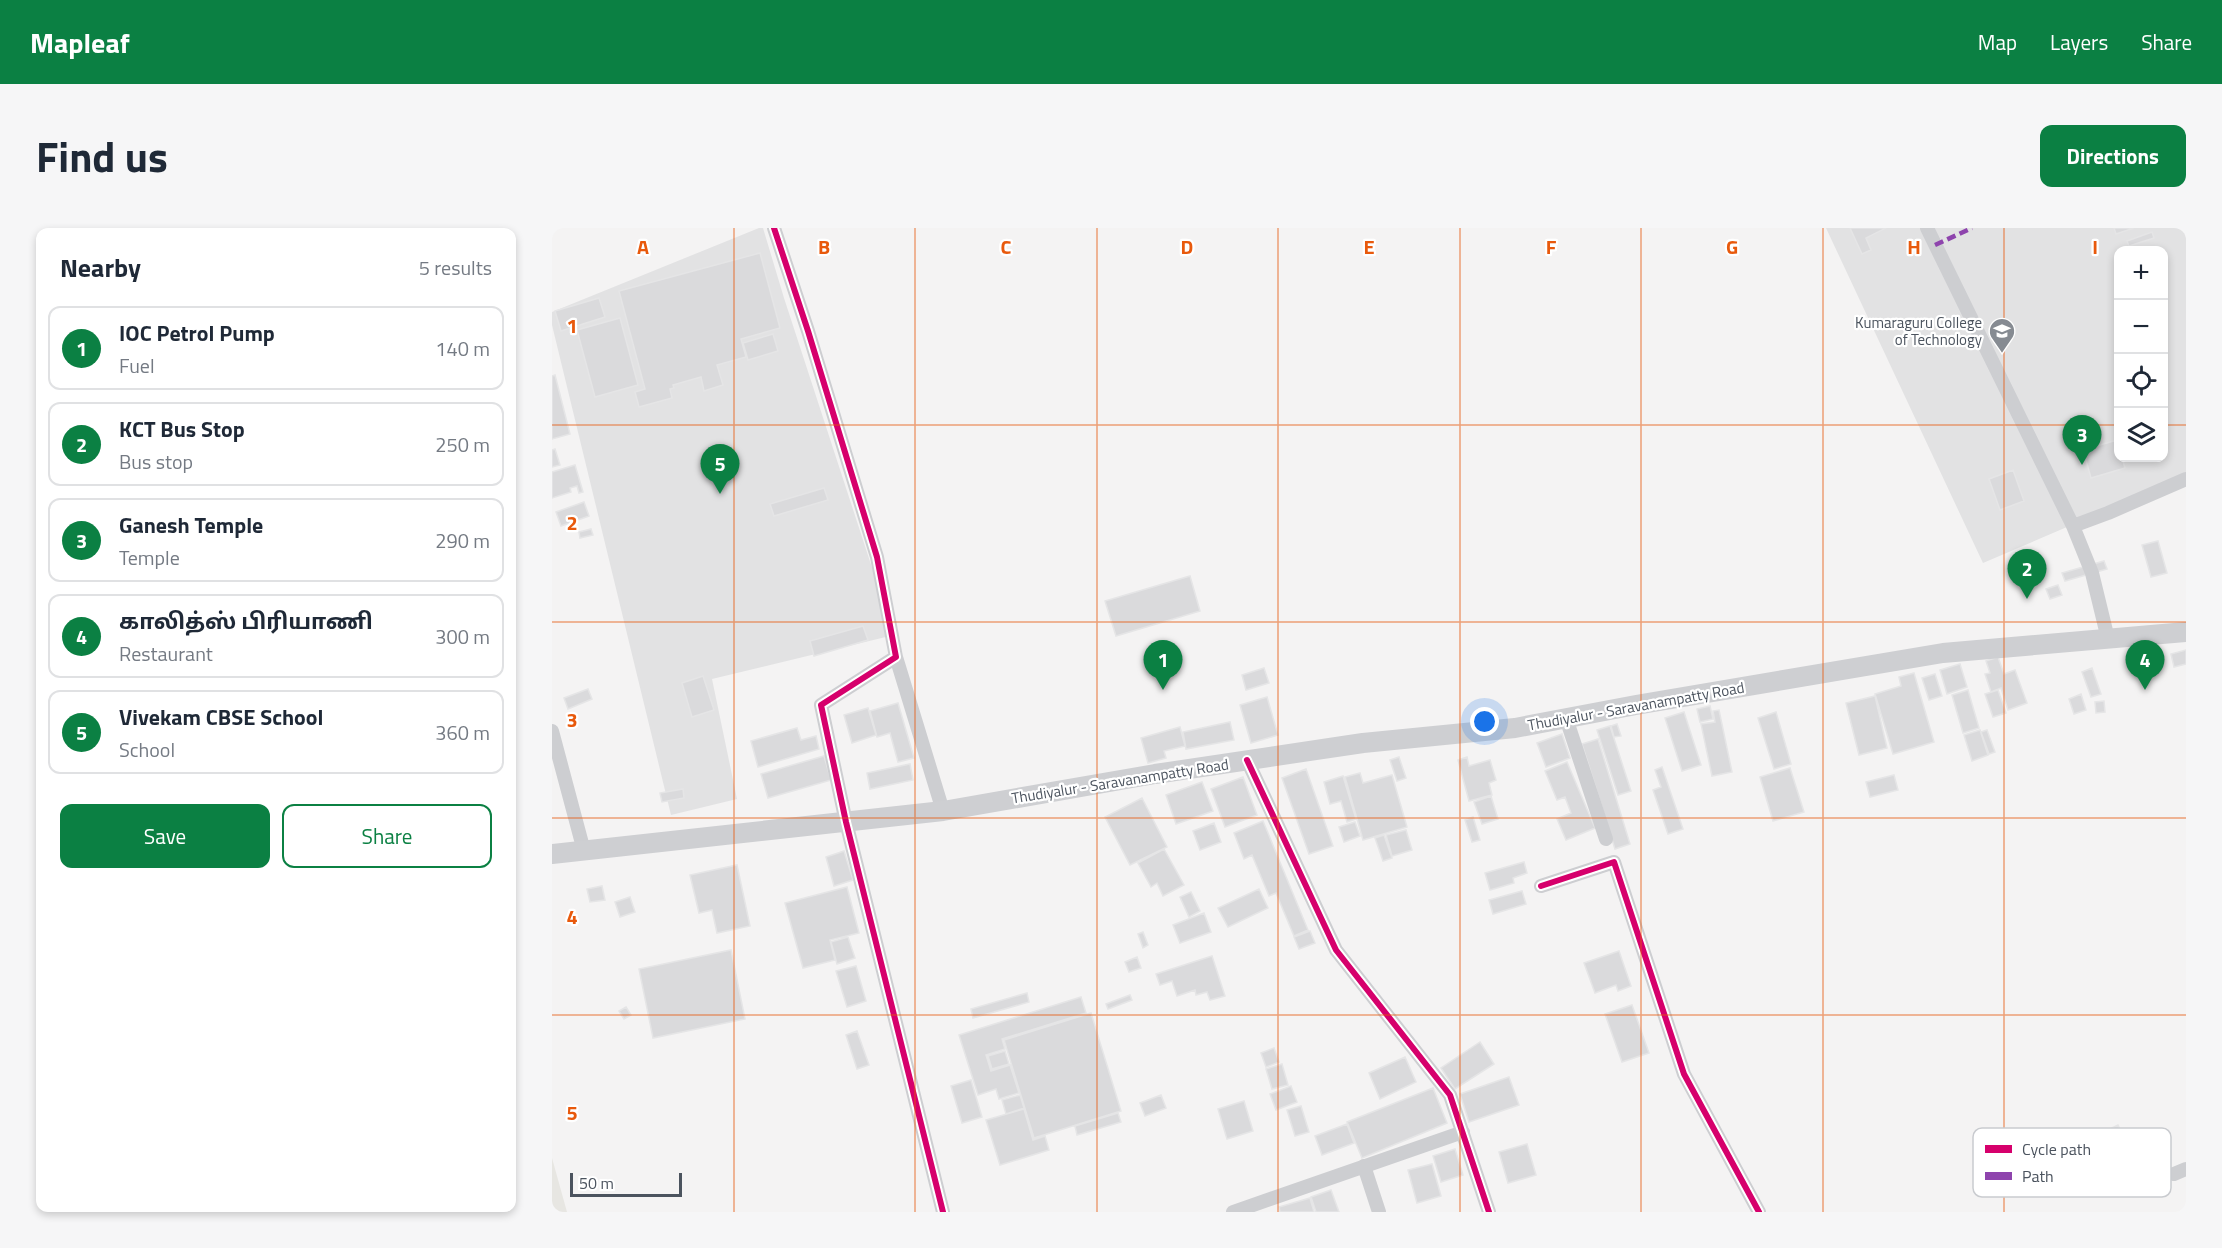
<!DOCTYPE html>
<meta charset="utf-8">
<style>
:root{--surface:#fff;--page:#f6f6f7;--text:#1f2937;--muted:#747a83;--line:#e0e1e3;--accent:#0b8043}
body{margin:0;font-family:"Titillium Web","Noto Sans Tamil",sans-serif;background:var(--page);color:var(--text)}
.controls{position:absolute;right:18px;top:18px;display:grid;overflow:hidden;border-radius:12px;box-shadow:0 3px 9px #0003}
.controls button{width:54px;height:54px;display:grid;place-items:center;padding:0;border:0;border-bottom:2px solid var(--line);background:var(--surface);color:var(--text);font:30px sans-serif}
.scale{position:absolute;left:18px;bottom:15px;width:112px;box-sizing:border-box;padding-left:6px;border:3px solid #4b535e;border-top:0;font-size:16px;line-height:21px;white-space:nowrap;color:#4b535e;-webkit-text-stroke:4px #fff;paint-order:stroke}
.you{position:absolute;left:933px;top:494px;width:21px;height:21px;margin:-15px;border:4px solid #fff;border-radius:50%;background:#1a73e8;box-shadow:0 0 0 9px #1a73e833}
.badge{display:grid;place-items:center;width:39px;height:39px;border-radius:50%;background:var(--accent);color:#fff;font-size:20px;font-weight:700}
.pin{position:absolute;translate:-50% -50px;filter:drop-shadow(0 2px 3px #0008)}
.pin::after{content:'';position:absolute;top:32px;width:21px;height:18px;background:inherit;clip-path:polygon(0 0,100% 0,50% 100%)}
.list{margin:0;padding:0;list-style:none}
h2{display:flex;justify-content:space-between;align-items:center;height:78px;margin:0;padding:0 24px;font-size:26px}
h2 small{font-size:20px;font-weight:400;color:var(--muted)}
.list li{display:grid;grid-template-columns:39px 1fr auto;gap:18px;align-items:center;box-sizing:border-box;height:84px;margin:0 12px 12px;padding:0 12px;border:2px solid var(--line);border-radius:12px}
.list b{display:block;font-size:22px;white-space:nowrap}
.list p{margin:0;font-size:20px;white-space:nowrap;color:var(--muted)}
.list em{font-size:20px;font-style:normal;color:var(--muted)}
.actions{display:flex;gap:12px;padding:18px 24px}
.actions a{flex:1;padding:14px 0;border:2px solid var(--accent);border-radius:12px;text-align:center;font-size:21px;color:var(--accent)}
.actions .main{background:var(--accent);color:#fff}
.icon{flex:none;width:33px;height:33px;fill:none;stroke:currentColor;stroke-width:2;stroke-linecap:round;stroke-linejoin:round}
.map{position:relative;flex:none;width:1634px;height:984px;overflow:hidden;border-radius:12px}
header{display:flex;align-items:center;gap:36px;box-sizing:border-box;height:84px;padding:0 30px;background:var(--accent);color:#fff}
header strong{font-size:28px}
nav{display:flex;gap:33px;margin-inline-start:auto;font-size:21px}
.intro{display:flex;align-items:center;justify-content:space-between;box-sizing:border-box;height:144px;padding:0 36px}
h1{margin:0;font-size:42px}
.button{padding:15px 27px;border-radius:12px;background:var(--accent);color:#fff;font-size:21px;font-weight:700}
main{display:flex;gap:36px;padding:0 36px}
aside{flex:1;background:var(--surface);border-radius:12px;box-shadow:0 3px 9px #0003}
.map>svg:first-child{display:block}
.commercial{fill:#e7e6e2}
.education{fill:#e2e2e3;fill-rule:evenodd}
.building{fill:#dadadc;stroke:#e5e5e6;stroke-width:1.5}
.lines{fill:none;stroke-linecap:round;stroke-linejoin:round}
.minor{stroke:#cdced1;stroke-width:14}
.secondary{stroke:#cecfd2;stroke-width:20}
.quiet{stroke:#8e44ad;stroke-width:4.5;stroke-dasharray:9 4.5;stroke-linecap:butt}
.cycleway-casing{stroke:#fff;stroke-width:10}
.cycleway{stroke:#d6006c;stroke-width:6}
.grid{fill:none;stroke:#e8590c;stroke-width:1.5;stroke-opacity:0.55}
.labels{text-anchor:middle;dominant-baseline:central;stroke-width:4.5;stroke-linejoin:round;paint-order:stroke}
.poi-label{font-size:15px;fill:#4b535e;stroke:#fff;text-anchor:end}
.street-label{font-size:15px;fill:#4b535e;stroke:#fff}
.key{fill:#fff;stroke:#c9cbcf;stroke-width:1.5}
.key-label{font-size:16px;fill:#4b535e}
.grid-label{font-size:20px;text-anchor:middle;font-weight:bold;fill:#e8590c;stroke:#fff;stroke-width:4.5;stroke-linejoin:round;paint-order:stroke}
</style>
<header>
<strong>Mapleaf</strong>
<nav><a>Map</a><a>Layers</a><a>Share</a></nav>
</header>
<div class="intro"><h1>Find us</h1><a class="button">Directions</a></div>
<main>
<aside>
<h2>Nearby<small>5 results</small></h2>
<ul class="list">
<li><span class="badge">1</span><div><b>IOC Petrol Pump</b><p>Fuel</p></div><em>140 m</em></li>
<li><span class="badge">2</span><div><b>KCT Bus Stop</b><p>Bus stop</p></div><em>250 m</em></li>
<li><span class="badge">3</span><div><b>Ganesh Temple</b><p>Temple</p></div><em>290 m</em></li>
<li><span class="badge">4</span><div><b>காலித்ஸ் பிரியாணி</b><p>Restaurant</p></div><em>300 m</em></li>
<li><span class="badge">5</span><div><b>Vivekam CBSE School</b><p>School</p></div><em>360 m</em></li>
</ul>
<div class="actions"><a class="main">Save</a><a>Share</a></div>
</aside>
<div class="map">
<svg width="1634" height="984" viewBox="0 0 1634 984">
<rect width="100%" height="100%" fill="#f4f3f3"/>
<path class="commercial" d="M 0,930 L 15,984 L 0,984 Z"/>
<path class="education" d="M 207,0 L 211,0 L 232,70 L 342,407 L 160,451 L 185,571 L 119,587 L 0,97 L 0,84 Z
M 1274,0 L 1634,0 L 1634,248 L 1431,335 ZM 1566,22 L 1612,22 L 1612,230 L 1566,230 Z"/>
<path class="building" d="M 1298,0 L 1334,0 L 1314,10 L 1319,22 L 1310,26 Z
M 1562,0 L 1582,0 L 1564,6 Z
M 1600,4 L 1602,10 L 1577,18 L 1575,13 Z
M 208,25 L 228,100 L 189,111 L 194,129 L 165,137 L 171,157 L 152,163 L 149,149 L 121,157 L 122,160 L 118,161 L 120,170 L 87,179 L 83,164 L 93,161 L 67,63 Z
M 47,70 L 53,89 L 9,103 L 3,83 Z
M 68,90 L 86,157 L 43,169 L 25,102 Z
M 221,106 L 226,123 L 196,132 L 191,115 Z
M 3,147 L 18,206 L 0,211 L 0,148 Z
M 1565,212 L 1566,230 L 1570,230 L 1573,240 L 1539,250 L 1531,222 Z
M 3,221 L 8,237 L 0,239 L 0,222 Z
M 23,237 L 31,264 L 27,265 L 25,258 L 18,260 L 19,264 L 0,270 L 0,244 Z
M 1461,242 L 1472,273 L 1448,282 L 1437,251 Z
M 272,260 L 276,272 L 222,288 L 218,276 Z
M 32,274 L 37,288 L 9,298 L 4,284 Z
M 39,301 L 41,307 L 28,310 L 27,304 Z
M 1606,313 L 1615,345 L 1599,349 L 1590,317 Z
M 1552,333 L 1555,341 L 1513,353 L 1510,345 Z
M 638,348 L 648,383 L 564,408 L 553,373 Z
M 1506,357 L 1510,367 L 1498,371 L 1494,361 Z
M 311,398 L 316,412 L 262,428 L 258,413 Z
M 1634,422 L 1634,436 L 1622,439 L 1619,426 Z
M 1446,429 L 1452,446 L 1463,442 L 1475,475 L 1456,482 L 1449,460 L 1439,464 L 1433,446 L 1438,445 L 1434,433 Z
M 1408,436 L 1415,459 L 1395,466 L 1388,442 Z
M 712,440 L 717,455 L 694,462 L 690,447 Z
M 1540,440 L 1549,466 L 1539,469 L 1530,444 Z
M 1362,445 L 1382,514 L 1341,526 L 1323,466 L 1349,458 L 1347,449 Z
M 1383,446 L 1390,468 L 1377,472 L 1370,450 Z
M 151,448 L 162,482 L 140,489 L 130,455 Z
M 36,461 L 40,471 L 16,481 L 12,470 Z
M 1416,462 L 1427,500 L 1411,505 L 1400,467 Z
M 1446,462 L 1454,485 L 1441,489 L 1433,466 Z
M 1529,466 L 1534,482 L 1522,486 L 1517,471 Z
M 1323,468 L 1335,520 L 1307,527 L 1294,475 Z
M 715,469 L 726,507 L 699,515 L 688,477 Z
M 1552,473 L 1553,484 L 1544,485 L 1543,474 Z
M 346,475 L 362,530 L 346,534 L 338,505 L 325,509 L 318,483 Z
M 1158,478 L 1161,491 L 1148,494 L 1145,481 Z
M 316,480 L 324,507 L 300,515 L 292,487 Z
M 1167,482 L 1180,544 L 1160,548 L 1149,496 L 1163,494 L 1161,483 Z
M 1132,484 L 1149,537 L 1130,543 L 1113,490 Z
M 1224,484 L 1239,536 L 1222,541 L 1206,490 Z
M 678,494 L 682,512 L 634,521 L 631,504 Z
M 1065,496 L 1069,508 L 1062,509 L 1059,498 Z
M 1058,498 L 1079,563 L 1066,567 L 1045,502 Z
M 628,499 L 633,518 L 612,523 L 614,530 L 596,535 L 589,510 Z
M 245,500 L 249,512 L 264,508 L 267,521 L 206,539 L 199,513 Z
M 1428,502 L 1436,527 L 1420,533 L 1412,507 Z
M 1435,502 L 1443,524 L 1437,526 L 1429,504 Z
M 1010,506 L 1018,530 L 994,539 L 985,515 Z
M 1046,511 L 1078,616 L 1063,621 L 1030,516 Z
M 272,528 L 279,552 L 216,570 L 209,546 Z
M 847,529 L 854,550 L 845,553 L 838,532 Z
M 915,529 L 917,538 L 938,532 L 944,552 L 937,555 L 940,567 L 917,573 L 906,532 Z
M 1015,534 L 1043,600 L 1014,612 L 1005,591 L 1019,585 L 1013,569 L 1005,572 L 993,543 Z
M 358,536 L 361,552 L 318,561 L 315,545 Z
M 1110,539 L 1131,601 L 1116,606 L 1101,562 L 1109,559 L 1103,542 Z
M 1238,540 L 1252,584 L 1221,593 L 1208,549 Z
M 754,541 L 781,618 L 757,626 L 730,550 Z
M 808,545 L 811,555 L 840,547 L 855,599 L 811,612 L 793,549 Z
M 1342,547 L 1346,562 L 1318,569 L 1314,554 Z
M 791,548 L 804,591 L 795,594 L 789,573 L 778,576 L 772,554 Z
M 691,549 L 705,587 L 673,599 L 659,561 Z
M 650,554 L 661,583 L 624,596 L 614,567 Z
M 131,561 L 132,570 L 110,574 L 108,565 Z
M 939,568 L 946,591 L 930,596 L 922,574 Z
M 590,570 L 615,619 L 578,637 L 553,589 Z
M 921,589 L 928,612 L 920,614 L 913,592 Z
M 711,593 L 756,702 L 742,708 L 724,665 L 717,668 L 700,627 L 692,631 L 682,605 Z
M 803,594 L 808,608 L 792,614 L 787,599 Z
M 662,595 L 669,614 L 648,622 L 641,603 Z
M 854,602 L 860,622 L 840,628 L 834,607 Z
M 832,607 L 840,630 L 831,633 L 823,610 Z
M 612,621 L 632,657 L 611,668 L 605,655 L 599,659 L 586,635 Z
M 292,623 L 301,652 L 282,658 L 274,629 Z
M 972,634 L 975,645 L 961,650 L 962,655 L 938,662 L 933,645 Z
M 185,637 L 198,698 L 165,705 L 160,682 L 147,685 L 138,647 Z
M 50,658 L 53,672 L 38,674 L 35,661 Z
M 295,659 L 307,705 L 278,712 L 283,732 L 251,740 L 233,675 Z
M 707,661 L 716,680 L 676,699 L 666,680 Z
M 970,663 L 974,676 L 941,686 L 937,672 Z
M 639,664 L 648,683 L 637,689 L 628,669 Z
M 78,669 L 83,684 L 68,689 L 63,674 Z
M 652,685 L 659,704 L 628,715 L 621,697 Z
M 758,703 L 763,715 L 747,721 L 742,709 Z
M 591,704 L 596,717 L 591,720 L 586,706 Z
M 296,709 L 303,730 L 285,736 L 279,714 Z
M 179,722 L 193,791 L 101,810 L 87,741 Z
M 1067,723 L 1079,758 L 1066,763 L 1064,757 L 1043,765 L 1032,735 Z
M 660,728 L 673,768 L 658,772 L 655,764 L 644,767 L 643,762 L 625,768 L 620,753 L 608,757 L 604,746 Z
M 585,729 L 589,740 L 577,744 L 573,734 Z
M 304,738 L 314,773 L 295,779 L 284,743 Z
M 475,765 L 477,774 L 421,790 L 419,781 Z
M 578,767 L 580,772 L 556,781 L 554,776 Z
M 529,769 L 534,785 L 450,811 L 453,821 L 434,827 L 439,843 L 458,837 L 467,865 L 447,871 L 444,861 L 426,867 L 407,807 Z
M 1080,777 L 1097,825 L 1070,834 L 1053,786 Z
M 74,779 L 79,787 L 72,791 L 67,783 Z
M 539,785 L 569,883 L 482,910 L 452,812 Z
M 305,803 L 317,837 L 305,841 L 294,807 Z
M 928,814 L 942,836 L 903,861 L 889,840 Z
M 722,820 L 727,834 L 714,839 L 709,825 Z
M 453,823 L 457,836 L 440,841 L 436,828 Z
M 853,829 L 864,854 L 828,871 L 817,845 Z
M 730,836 L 736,857 L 720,861 L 714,841 Z
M 957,849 L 967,877 L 917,894 L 908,866 Z
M 419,852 L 430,889 L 410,895 L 399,858 Z
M 739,858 L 745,874 L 724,882 L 718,866 Z
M 881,860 L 895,895 L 810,930 L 795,894 Z
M 468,867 L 472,880 L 454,886 L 450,872 Z
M 609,867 L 614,880 L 593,888 L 588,875 Z
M 692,873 L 701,903 L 675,911 L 666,881 Z
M 749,878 L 757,904 L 743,908 L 735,882 Z
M 472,881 L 481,912 L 493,908 L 497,922 L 448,937 L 434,892 Z
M 566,885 L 569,894 L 525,907 L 523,898 Z
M 795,896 L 802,915 L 770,927 L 763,908 Z
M 1566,897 L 1578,923 L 1551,935 L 1539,910 Z
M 975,916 L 984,947 L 956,955 L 947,924 Z
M 903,921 L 911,947 L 889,954 L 881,928 Z
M 880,936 L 889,968 L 865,975 L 856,942 Z
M 779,962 L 787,984 L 764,984 L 759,969 Z
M 758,970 L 762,984 L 728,984 L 727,979 Z"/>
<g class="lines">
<path class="minor" d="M 222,0 L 256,103 L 325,329 L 344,429 L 269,477 L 294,594 L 391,984
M 1375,0 L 1521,298 L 1540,345 L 1556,411
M 1521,298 L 1556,285 L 1634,251
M 344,429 L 391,583
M 1014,490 L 1054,611
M 0,503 L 32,623
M 695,532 L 784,722 L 898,867 L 937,984
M 989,658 L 1062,634 L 1132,846 L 1207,984
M 812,938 L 827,984
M 1622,946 L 1634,941
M 681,984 L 911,904"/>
<path class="secondary" d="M 0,626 L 391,583 L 603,546 L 811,515 L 963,500 L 1084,477 L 1391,425 L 1634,404"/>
<path class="quiet" d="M 1383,17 L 1420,0"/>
<g class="cycleway-casing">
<path id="cycleway" d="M 222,0 L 256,103 L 325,329 L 344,429 L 269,477 L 294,594 L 391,984
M 695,532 L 784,722 L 898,867 L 937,984
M 989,658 L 1062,634 L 1132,846 L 1207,984"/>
</g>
<use href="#cycleway" class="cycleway"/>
</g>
<path class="grid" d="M 182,0 L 182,984M 363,0 L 363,984M 545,0 L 545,984M 726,0 L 726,984M 908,0 L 908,984M 1089,0 L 1089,984M 1271,0 L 1271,984M 1452,0 L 1452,984M 0,197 L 1566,197M 1612,197 L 1634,197M 0,394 L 1634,394M 0,590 L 1634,590M 0,787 L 1634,787"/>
<defs>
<g id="university-pin" transform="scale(1.35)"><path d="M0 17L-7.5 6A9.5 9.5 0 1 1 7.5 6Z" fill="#868b92" stroke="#fff"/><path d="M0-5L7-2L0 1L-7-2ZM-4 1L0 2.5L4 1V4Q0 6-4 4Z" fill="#fff"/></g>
</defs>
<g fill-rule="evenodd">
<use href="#university-pin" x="1450" y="103"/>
</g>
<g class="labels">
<g class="poi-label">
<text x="1430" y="94">Kumaraguru College<tspan x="1430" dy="17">of Technology</tspan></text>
</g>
<g class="street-label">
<text transform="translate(1084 478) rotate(-10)">Thudiyalur - Saravanampatty Road</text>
<text transform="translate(568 553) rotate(-9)">Thudiyalur - Saravanampatty Road</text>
</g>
</g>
<rect x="1421" y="900" width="198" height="69" rx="9" class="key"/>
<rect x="1433" y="917" width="27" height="8" fill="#d6006c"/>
<rect x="1433" y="944" width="27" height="8" fill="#8e44ad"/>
<g class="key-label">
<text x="1470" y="927">Cycle path</text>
<text x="1470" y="954">Path</text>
</g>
<g class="grid-label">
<text x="91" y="26">A</text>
<text x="272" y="26">B</text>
<text x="454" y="26">C</text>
<text x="635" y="26">D</text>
<text x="817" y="26">E</text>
<text x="999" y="26">F</text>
<text x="1180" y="26">G</text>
<text x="1362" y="26">H</text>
<text x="1543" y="26">I</text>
<text x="20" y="105">1</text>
<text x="20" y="302">2</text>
<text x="20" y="499">3</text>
<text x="20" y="696">4</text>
<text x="20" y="892">5</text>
</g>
</svg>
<div class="controls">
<button>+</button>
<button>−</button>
<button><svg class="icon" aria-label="locate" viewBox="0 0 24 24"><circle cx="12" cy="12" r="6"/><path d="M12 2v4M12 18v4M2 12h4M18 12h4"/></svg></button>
<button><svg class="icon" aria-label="layers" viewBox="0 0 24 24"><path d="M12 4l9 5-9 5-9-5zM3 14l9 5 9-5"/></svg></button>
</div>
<div class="scale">50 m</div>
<div class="you"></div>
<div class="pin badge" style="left:611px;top:462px">1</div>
<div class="pin badge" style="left:1475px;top:371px">2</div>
<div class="pin badge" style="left:1530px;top:237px">3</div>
<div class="pin badge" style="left:1593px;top:462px">4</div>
<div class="pin badge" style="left:168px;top:266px">5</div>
</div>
</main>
